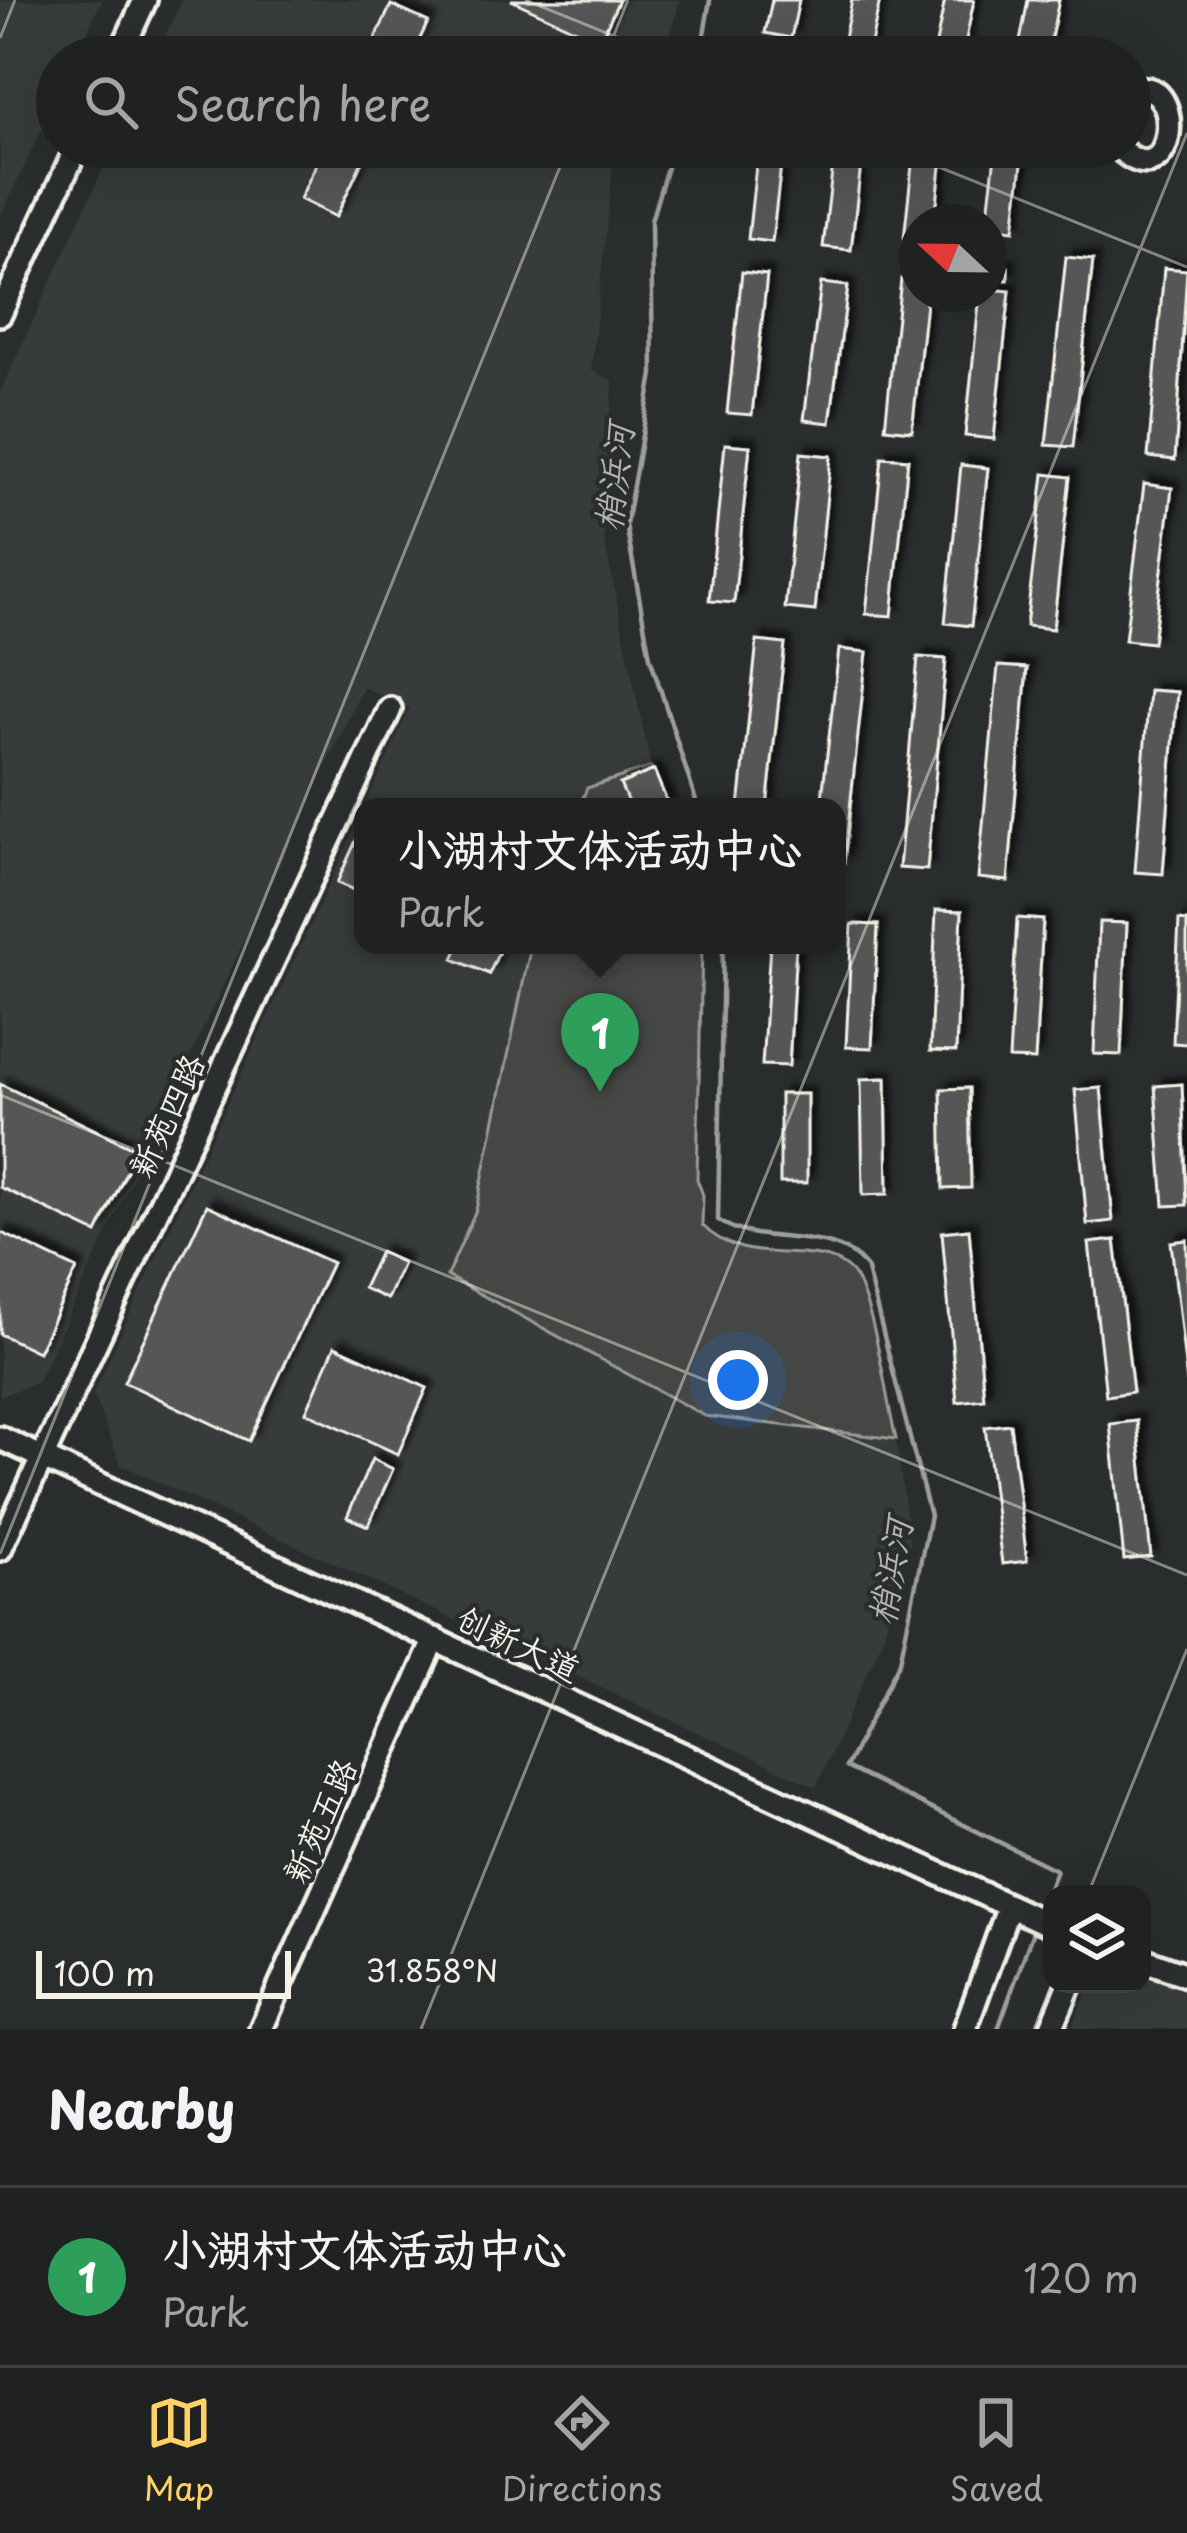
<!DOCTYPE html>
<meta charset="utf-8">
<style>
:root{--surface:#202222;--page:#2d2f2f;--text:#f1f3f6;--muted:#a2a4a5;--line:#3d3f40;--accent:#ffd166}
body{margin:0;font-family:"Playpen Sans","LXGW WenKai TC",sans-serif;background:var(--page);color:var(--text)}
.controls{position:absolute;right:36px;bottom:36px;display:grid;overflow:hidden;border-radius:24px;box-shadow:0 12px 48px #0002}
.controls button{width:108px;height:108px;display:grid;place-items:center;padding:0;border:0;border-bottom:3px solid var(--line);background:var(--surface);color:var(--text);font:60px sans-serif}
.compass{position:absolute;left:899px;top:204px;width:108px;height:108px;border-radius:50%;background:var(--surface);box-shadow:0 12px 48px #0002;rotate:292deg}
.scale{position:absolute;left:36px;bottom:30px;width:255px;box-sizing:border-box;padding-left:12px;border:6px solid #f4f1e8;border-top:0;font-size:33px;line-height:42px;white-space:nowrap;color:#f4f1e8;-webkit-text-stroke:9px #2a2d2e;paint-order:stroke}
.you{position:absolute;left:738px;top:1380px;width:42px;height:42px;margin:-30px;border:9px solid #fff;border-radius:50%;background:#1a73e8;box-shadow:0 0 0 18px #1a73e833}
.badge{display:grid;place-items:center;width:78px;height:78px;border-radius:50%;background:var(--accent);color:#fff;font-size:39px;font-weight:700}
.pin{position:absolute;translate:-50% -99px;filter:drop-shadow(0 3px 6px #0008)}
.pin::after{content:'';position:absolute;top:63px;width:42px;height:36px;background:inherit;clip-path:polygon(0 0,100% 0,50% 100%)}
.popup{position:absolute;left:354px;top:798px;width:492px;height:156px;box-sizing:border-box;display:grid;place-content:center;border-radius:24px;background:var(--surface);filter:drop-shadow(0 3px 9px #0005);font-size:39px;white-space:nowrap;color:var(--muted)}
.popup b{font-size:45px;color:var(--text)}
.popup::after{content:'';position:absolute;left:50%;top:100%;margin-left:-24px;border:24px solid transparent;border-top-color:var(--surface)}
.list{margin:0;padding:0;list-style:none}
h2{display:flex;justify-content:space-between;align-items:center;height:156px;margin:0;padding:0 48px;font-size:51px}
h2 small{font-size:39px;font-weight:400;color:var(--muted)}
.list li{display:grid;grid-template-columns:78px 1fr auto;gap:36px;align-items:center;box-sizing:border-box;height:180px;padding:0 48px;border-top:3px solid var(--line)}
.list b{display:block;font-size:45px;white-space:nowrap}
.list p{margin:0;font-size:39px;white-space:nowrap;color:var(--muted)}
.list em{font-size:39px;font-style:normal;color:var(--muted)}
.icon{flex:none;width:66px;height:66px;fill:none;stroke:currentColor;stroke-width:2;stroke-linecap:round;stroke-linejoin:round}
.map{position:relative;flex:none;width:1187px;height:2029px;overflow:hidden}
.search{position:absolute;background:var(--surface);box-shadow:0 12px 48px #0002;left:36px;right:36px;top:36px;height:132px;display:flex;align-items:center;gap:30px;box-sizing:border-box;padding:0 42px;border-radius:66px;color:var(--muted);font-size:45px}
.sheet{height:336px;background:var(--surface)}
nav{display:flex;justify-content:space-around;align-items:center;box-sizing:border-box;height:168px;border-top:3px solid var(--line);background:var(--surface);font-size:33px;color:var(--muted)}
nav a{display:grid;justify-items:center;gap:6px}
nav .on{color:var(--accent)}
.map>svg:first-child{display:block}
.built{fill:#373a3a}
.green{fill:#444645;stroke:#9c9c96;stroke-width:3}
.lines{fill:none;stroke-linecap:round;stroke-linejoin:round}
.stream{stroke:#9f9f9a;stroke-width:4.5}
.building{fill:#555756;stroke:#f4f1e8;stroke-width:3;filter:url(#shadow)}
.minor-casing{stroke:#f4f1e8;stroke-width:30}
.minor{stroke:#2a2d2e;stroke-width:21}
.ticks{fill:none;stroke:#f4f1e8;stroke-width:3;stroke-opacity:0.45}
.labels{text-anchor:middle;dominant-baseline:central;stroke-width:9;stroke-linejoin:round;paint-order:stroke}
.street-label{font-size:33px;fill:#f4f1e8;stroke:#2a2d2e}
.water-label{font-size:36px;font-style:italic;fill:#b5b3ae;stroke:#2a2d2e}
.ticks-label{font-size:30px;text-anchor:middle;fill:#f4f1e8;stroke:#2a2d2e;stroke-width:9;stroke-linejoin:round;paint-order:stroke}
</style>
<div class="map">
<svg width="1187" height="2029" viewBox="0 0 1187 2029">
<defs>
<filter id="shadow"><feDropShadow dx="7" dy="-7" stdDeviation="3" flood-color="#0009"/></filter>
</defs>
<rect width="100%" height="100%" fill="#2a2d2e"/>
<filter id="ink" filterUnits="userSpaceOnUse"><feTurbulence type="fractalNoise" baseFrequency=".00833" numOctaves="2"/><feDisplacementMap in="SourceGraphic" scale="24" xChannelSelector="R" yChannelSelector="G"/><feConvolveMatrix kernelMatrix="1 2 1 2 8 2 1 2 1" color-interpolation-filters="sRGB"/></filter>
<g filter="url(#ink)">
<path class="built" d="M 0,0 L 102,0 L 75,57 L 57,57 L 57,97 L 0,218 Z
M 182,0 L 680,0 L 664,57 L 155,57 Z
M 113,147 L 615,147 L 591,370 L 613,381 L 604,538 L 651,767 L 587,788 L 579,807 L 365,807 L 410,708 L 363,687 L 37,1383 L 0,1396 L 0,392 Z
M 363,811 L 363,945 L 531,945 L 476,1210 L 447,1277 L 705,1416 L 896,1439 L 910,1543 L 881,1643 L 816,1787 L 121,1465 L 93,1394 Z
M 1142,1973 L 1187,1991 L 1187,2029 L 1071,2029 L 1090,1984 L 1142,1984 Z"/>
<path class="green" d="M 651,767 L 671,807 L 579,807 L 587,788 Z
M 531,945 L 702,945 L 697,1179 L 703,1195 L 702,1225 C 751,1277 835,1229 859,1284 C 879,1330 884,1390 896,1439 L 705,1416 L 447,1276 L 476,1210 Z"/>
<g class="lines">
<path class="stream" d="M 700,57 L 710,0
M 673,147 L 651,221 L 653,374 L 626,525 L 650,657 L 698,807
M 723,945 L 718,1220 C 761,1250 831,1223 866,1266 L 930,1516 L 900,1661 L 846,1767 L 1056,1870 L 1041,1910
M 998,2029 L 1035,1926"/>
</g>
<path class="building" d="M 511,0 L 619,0 L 600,41 Z
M 772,0 L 799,0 L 791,38 L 765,33 Z
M 852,0 L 880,0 L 869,53 L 842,48 Z
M 945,0 L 974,0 L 963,54 L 935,48 Z
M 1028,0 L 1059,0 L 1047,57 L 1017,57 Z
M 391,5 L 428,22 L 411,57 L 367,57 Z
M 324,147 L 369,147 L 336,217 L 300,199 Z
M 758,147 L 783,147 L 772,242 L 748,239 Z
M 835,147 L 863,147 L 851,250 L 823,247 Z
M 914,147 L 943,147 L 935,222 L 917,222 L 917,241 L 904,239 Z
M 996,147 L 1024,147 L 1014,230 L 989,227 L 987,222 Z
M 1066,257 L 1093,260 L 1073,447 L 1046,445 Z
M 989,266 L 1008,267 L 1008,280 L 989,279 Z
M 1164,268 L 1187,270 L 1175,460 L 1148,457 Z
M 742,272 L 767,275 L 752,415 L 727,413 Z
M 901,279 L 917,281 L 917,294 L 927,294 L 912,431 L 885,428 Z
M 821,283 L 848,286 L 830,423 L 804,420 Z
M 989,289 L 1010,291 L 994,439 L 965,436 L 980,294 L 989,294 Z
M 725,444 L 750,446 L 734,603 L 709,601 Z
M 801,453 L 831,456 L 815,611 L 785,608 Z
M 882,457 L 908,459 L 892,616 L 866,614 Z
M 961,465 L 988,468 L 971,626 L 945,623 Z
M 1044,474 L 1070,477 L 1053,629 L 1026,626 Z
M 1144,484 L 1172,488 L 1153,643 L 1125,640 Z
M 757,641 L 785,644 L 767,807 L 739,807 Z
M 839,649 L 867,652 L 844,863 L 837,862 L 837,807 L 821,807 Z
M 918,657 L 946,659 L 927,870 L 899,868 Z
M 998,666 L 1027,668 L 1008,881 L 978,878 Z
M 1149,690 L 1177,692 L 1163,874 L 1135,872 Z
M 654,770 L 669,807 L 630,807 L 620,784 Z
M 363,825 L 363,894 L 337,883 Z
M 936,910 L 962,911 L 956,1052 L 930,1051 Z
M 1017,918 L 1043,920 L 1035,1060 L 1009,1059 Z
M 1179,920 L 1187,921 L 1187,1044 L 1173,1043 Z
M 1099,922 L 1127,923 L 1121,1055 L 1094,1054 Z
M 852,924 L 878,925 L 872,1048 L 846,1047 Z
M 459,945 L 502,945 L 489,974 L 453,959 Z
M 770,945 L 796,945 L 789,1066 L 762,1065 Z
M 886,1078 L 888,1194 L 863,1195 L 861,1079 Z
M 0,1084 L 137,1150 L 97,1233 L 0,1187 Z
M 1182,1084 L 1187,1205 L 1164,1206 L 1155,1086 Z
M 969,1088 L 971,1188 L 943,1189 L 941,1089 Z
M 1101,1088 L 1113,1221 L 1087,1224 L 1075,1090 Z
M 780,1094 L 807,1094 L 807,1183 L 780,1183 Z
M 207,1205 L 332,1263 L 249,1441 L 124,1382 Z
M 969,1229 L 984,1399 L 957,1402 L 942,1232 Z
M 0,1232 L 77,1269 L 38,1352 L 0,1334 Z
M 1115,1240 L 1133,1392 L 1106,1396 L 1089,1243 Z
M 1187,1240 L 1187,1383 L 1171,1242 Z
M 380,1252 L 403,1263 L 387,1299 L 363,1288 Z
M 335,1346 L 427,1388 L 398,1454 L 306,1412 Z
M 1137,1421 L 1151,1557 L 1124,1560 L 1110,1424 Z
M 1010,1424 L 1027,1561 L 1002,1564 L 985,1427 Z
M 372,1459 L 393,1469 L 368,1526 L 347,1517 Z"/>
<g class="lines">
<g class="minor-casing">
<path id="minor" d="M 119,57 L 145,0
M 1118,147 C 1179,206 1187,66 1130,92
M 0,314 L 77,147
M 0,1438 L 1052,1926
M 0,1549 L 390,709
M 1142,1959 L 1187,1975
M 261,2029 L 435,1639
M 965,2029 L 1008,1909
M 1051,2029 L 1070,1984"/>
</g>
<use href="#minor" class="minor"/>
</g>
</g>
<path class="ticks" d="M 525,0 L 666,57M 0,38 L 15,0M 605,57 L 628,0M 889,147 L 1187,267M 0,1095 L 1187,1575M 0,1554 L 568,147M 1088,1894 L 1187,1649M 421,2029 L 1187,133M 1034,2029 L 1052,1983"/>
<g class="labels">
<g class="street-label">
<text transform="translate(165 1115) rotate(-65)">新苑四路</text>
<text transform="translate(519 1642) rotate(25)">创新大道</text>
<text transform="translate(318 1820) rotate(-66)">新苑五路</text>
</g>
<g class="water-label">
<text transform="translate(612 477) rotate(-83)">梢浜河</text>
<text transform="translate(888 1571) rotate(-80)">梢浜河</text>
</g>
</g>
<g class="ticks-label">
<text x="432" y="1982">31.858°N</text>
</g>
</svg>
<div class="controls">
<button><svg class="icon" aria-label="layers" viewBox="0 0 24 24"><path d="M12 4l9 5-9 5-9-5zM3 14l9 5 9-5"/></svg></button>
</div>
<svg class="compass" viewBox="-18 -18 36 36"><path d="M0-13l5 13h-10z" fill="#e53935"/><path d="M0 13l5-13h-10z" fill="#a2a4a5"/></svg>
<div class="scale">100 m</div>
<div class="you"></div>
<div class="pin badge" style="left:600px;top:1092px;background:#2e9e5b">1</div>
<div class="popup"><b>小湖村文体活动中心</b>Park</div>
<div class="search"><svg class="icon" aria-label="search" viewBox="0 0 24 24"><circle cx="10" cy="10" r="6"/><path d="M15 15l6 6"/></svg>Search here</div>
</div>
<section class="sheet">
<h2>Nearby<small></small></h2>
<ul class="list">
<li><span class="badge" style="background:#2e9e5b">1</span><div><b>小湖村文体活动中心</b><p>Park</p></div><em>120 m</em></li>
</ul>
</section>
<nav>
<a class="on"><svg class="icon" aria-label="map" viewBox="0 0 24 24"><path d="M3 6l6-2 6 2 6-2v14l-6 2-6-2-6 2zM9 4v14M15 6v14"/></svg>Map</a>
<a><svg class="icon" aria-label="directions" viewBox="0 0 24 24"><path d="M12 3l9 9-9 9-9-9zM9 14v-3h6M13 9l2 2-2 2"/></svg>Directions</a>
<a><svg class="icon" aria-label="saved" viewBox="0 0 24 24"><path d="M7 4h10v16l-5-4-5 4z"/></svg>Saved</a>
</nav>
